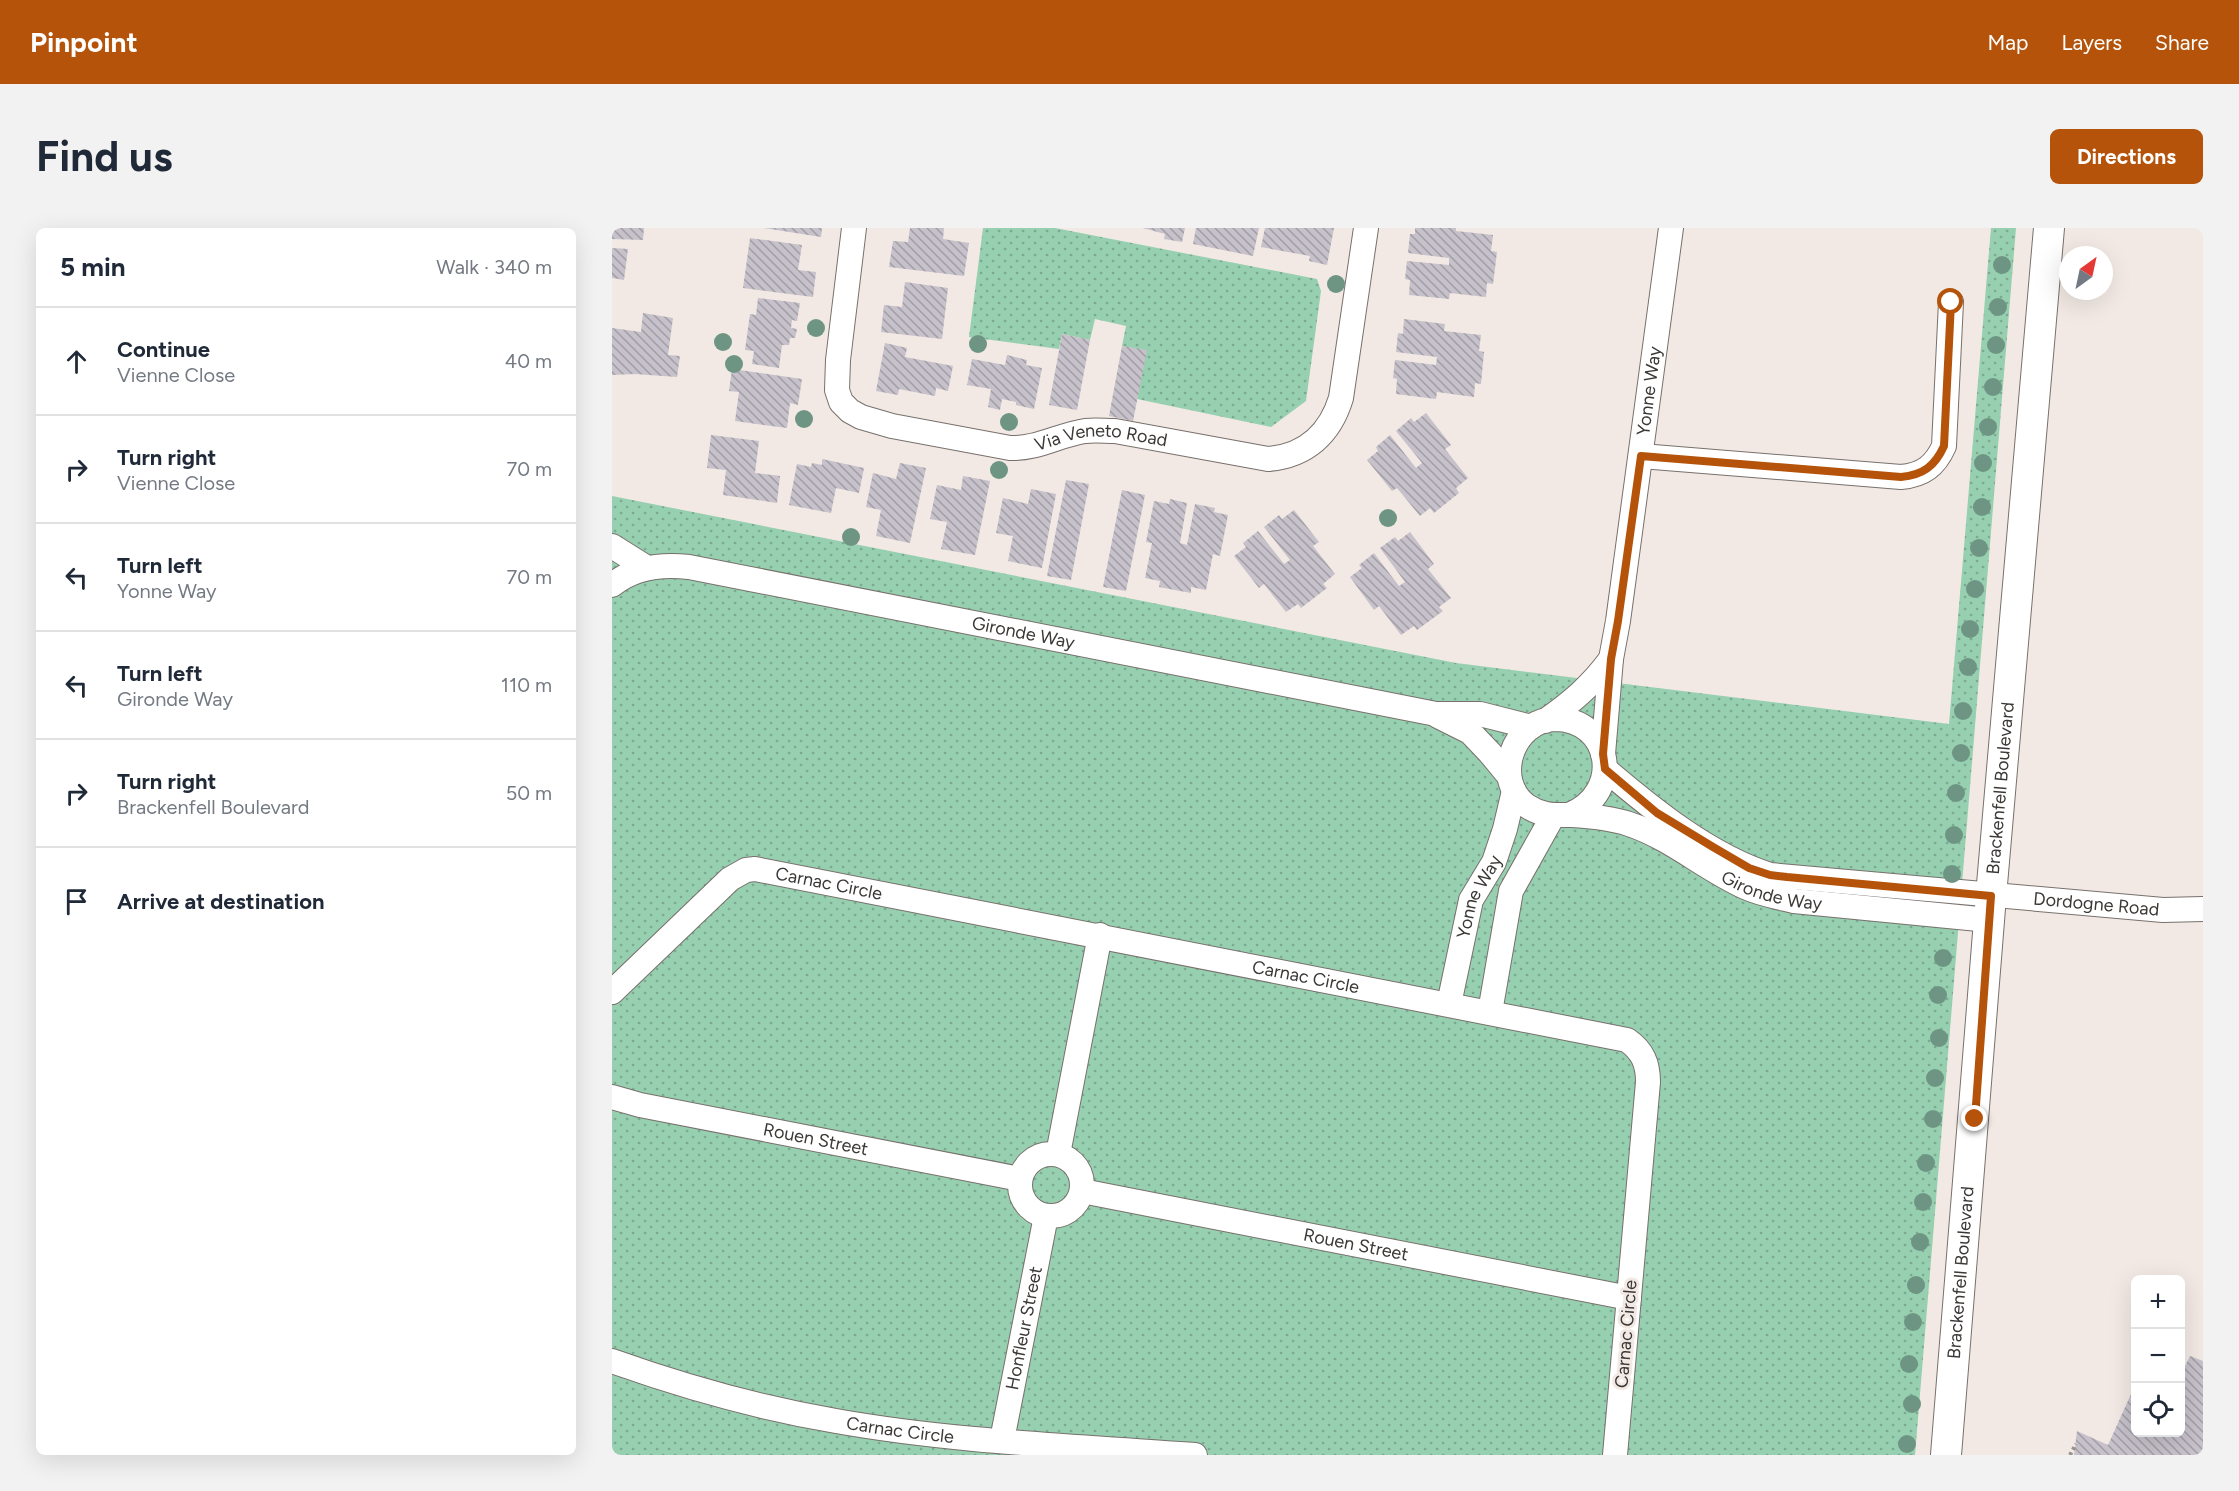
<!DOCTYPE html>
<meta charset="utf-8">
<style>
:root{--surface:#fff;--page:#f2f2f3;--text:#1f2937;--muted:#747a83;--line:#e0e1e3;--accent:#b45309}
body{margin:0;font-family:Figtree,sans-serif;background:var(--page);color:var(--text)}
.controls{position:absolute;right:18px;bottom:18px;display:grid;overflow:hidden;border-radius:9px;box-shadow:0 6px 24px #0002}
.controls button{width:54px;height:54px;display:grid;place-items:center;padding:0;border:0;border-bottom:2px solid var(--line);background:var(--surface);color:var(--text);font:30px sans-serif}
.compass{position:absolute;left:1447px;top:18px;width:54px;height:54px;border-radius:50%;background:var(--surface);box-shadow:0 6px 24px #0002;rotate:33deg}
.stop{position:absolute;width:18px;height:18px;margin:-14px;border:4px solid #b45309;border-radius:50%;background:#fff}
.stop.end{background:#b45309;border-color:#fff;box-shadow:0 2px 6px #0008}
.list{margin:0;padding:0;list-style:none}
h2{display:flex;justify-content:space-between;align-items:center;height:78px;margin:0;padding:0 24px;font-size:26px}
h2 small{font-size:20px;font-weight:400;color:var(--muted)}
.list li{display:grid;grid-template-columns:39px 1fr auto;gap:18px;align-items:center;box-sizing:border-box;height:108px;padding:0 24px;border-top:2px solid var(--line)}
.list b{display:block;font-size:22px;white-space:nowrap}
.list p{margin:0;font-size:20px;white-space:nowrap;color:var(--muted)}
.list em{font-size:20px;font-style:normal;color:var(--muted)}
.icon{flex:none;width:33px;height:33px;fill:none;stroke:currentColor;stroke-width:2;stroke-linecap:round;stroke-linejoin:round}
.map{position:relative;flex:none;width:1591px;height:1227px;overflow:hidden;border-radius:9px}
header{display:flex;align-items:center;gap:36px;box-sizing:border-box;height:84px;padding:0 30px;background:var(--accent);color:#fff}
header strong{font-size:28px}
nav{display:flex;gap:33px;margin-inline-start:auto;font-size:21px}
.intro{display:flex;align-items:center;justify-content:space-between;box-sizing:border-box;height:144px;padding:0 36px}
h1{margin:0;font-size:42px}
.button{padding:15px 27px;border-radius:9px;background:var(--accent);color:#fff;font-size:21px;font-weight:700}
main{display:flex;gap:36px;padding:0 36px}
aside{flex:1;background:var(--surface);border-radius:9px;box-shadow:0 6px 24px #0002}
.map>svg:first-child{display:block}
.grass{fill:url(#grass-dots)}
.building{fill:url(#building-back-hatch)}
.lines{fill:none;stroke-linecap:round;stroke-linejoin:round}
.minor-casing{stroke:#78706c;stroke-width:26}
.tertiary-casing{stroke:#78706c;stroke-width:32}
.path{stroke:#98928f;stroke-width:4;stroke-dasharray:3 3;stroke-linecap:butt}
.minor{stroke:#fff;stroke-width:24}
.tertiary{stroke:#fff;stroke-width:30}
.tree{fill:#6e9583}
.route{stroke:#b45309;stroke-width:8}
.labels{text-anchor:middle;dominant-baseline:central;stroke-width:6;stroke-linejoin:round;paint-order:stroke}
.street-label{font-size:18px;fill:#3b3836;stroke:#f2e9e4}
</style>
<header>
<strong>Pinpoint</strong>
<nav><a>Map</a><a>Layers</a><a>Share</a></nav>
</header>
<div class="intro"><h1>Find us</h1><a class="button">Directions</a></div>
<main>
<aside>
<h2>5 min<small>Walk · 340 m</small></h2>
<ul class="list">
<li><svg class="icon" aria-label="ahead" viewBox="0 0 24 24"><path d="M12 20V5M6 11l6-6 6 6"/></svg><div><b>Continue</b><p>Vienne Close</p></div><em>40 m</em></li>
<li><svg class="icon" aria-label="right" viewBox="0 0 24 24"><path d="M7 20v-9h11M14 6l5 5-5 5"/></svg><div><b>Turn right</b><p>Vienne Close</p></div><em>70 m</em></li>
<li><svg class="icon" aria-label="left" viewBox="0 0 24 24"><path d="M17 20v-9H6M10 6l-5 5 5 5"/></svg><div><b>Turn left</b><p>Yonne Way</p></div><em>70 m</em></li>
<li><svg class="icon" aria-label="left" viewBox="0 0 24 24"><path d="M17 20v-9H6M10 6l-5 5 5 5"/></svg><div><b>Turn left</b><p>Gironde Way</p></div><em>110 m</em></li>
<li><svg class="icon" aria-label="right" viewBox="0 0 24 24"><path d="M7 20v-9h11M14 6l5 5-5 5"/></svg><div><b>Turn right</b><p>Brackenfell Boulevard</p></div><em>50 m</em></li>
<li><svg class="icon" aria-label="arrive" viewBox="0 0 24 24"><path d="M6 21V4h12l-3 4 3 4H6"/></svg><div><b>Arrive at destination</b></div></li>
</ul>
</aside>
<div class="map">
<svg width="1591" height="1227" viewBox="0 0 1591 1227">
<defs>
<pattern id="grass-dots" width="8" height="8" patternUnits="userSpaceOnUse" patternTransform="scale(1.5)"><rect width="8" height="8" fill="#97d0b0"/><path d="M2 2h.1M6 6h.1" fill="none" stroke="#7caa90" stroke-width="1.8" stroke-linecap="round"/></pattern>
<pattern id="building-back-hatch" width="6" height="6" patternUnits="userSpaceOnUse" patternTransform="scale(1.5)"><rect width="6" height="6" fill="#c6c1ca"/><path d="M-1 5l2 2M0 0l6 6M5-1l2 2" fill="none" stroke="#a29ea5"/></pattern>
</defs>
<rect width="100%" height="100%" fill="#f2e9e4"/>
<path class="grass" d="M 371,0 L 443,0 L 705,51 L 709,63 L 694,173 L 659,199 L 525,171 L 534,123 L 510,118 L 514,98 L 483,91 L 478,112 L 450,106 L 447,121 L 357,109 Z
M 1379,0 L 1404,0 L 1303,1227 L 0,1227 L 0,268 L 844,435 L 1337,496 Z"/>
<path class="building" d="M 0,0 L 32,0 L 31,12 L 0,11 Z
M 152,0 L 210,0 L 209,9 Z
M 298,0 L 332,0 L 331,11 L 357,15 L 352,48 L 277,39 L 281,13 L 296,14 Z
M 531,0 L 573,0 L 570,14 L 552,11 L 553,6 Z
M 584,0 L 647,0 L 641,28 L 581,16 Z
M 653,0 L 722,0 L 715,37 L 697,33 L 698,28 L 649,19 Z
M 803,0 L 844,0 L 844,3 L 881,7 L 879,23 L 885,24 L 881,56 L 875,55 L 874,69 L 838,65 L 837,71 L 797,67 L 798,52 L 793,51 L 795,33 L 837,37 L 837,30 L 796,25 L 798,6 L 803,6 Z
M 138,10 L 190,17 L 186,42 L 204,44 L 201,69 L 131,60 Z
M 0,20 L 16,21 L 12,52 L 0,50 Z
M 293,54 L 336,60 L 330,111 L 269,104 L 272,77 L 290,79 Z
M 146,70 L 188,75 L 185,93 L 180,92 L 179,100 L 185,101 L 183,110 L 178,110 L 177,117 L 170,117 L 167,140 L 140,136 L 142,123 L 133,122 L 138,86 L 144,87 Z
M 31,85 L 61,90 L 56,127 L 68,128 L 65,149 L 23,146 L 0,147 L 0,100 L 29,104 Z
M 792,91 L 833,96 L 832,103 L 869,107 L 867,123 L 872,124 L 869,156 L 863,155 L 862,169 L 825,164 L 824,171 L 784,166 L 785,151 L 781,150 L 783,132 L 824,137 L 825,129 L 784,124 L 786,105 L 791,106 Z
M 450,106 L 478,112 L 465,182 L 437,177 Z
M 273,115 L 295,120 L 293,129 L 341,138 L 336,163 L 324,160 L 323,168 L 287,161 L 286,167 L 264,163 Z
M 510,118 L 535,122 L 521,193 L 497,188 Z
M 395,127 L 415,132 L 414,137 L 430,140 L 422,181 L 404,177 L 404,174 L 390,171 L 388,182 L 376,179 L 379,161 L 355,157 L 360,131 L 393,137 Z
M 120,141 L 190,151 L 186,177 L 178,175 L 175,200 L 123,193 L 127,164 L 117,163 Z
M 814,185 L 839,217 L 833,221 L 856,250 L 844,260 L 847,265 L 822,285 L 818,280 L 808,288 L 785,260 L 780,263 L 755,232 L 766,223 L 764,219 L 778,207 L 804,240 L 810,235 L 784,203 L 799,190 L 802,194 Z
M 99,207 L 147,213 L 143,245 L 168,248 L 165,275 L 111,267 L 114,242 L 95,240 Z
M 210,231 L 252,240 L 247,265 L 224,260 L 219,285 L 177,277 L 185,236 L 199,239 L 200,235 L 210,237 Z
M 288,235 L 314,240 L 298,315 L 264,308 L 269,282 L 254,279 L 261,245 L 284,251 Z
M 351,248 L 378,253 L 363,327 L 329,321 L 335,294 L 318,291 L 325,257 L 349,262 Z
M 454,252 L 477,256 L 459,352 L 435,348 Z
M 419,261 L 444,266 L 430,340 L 396,333 L 401,308 L 384,305 L 391,270 L 416,276 Z
M 510,262 L 533,267 L 514,363 L 491,359 Z
M 558,271 L 575,275 L 568,315 L 575,317 L 583,276 L 603,280 L 602,284 L 616,287 L 608,328 L 601,326 L 594,362 L 579,359 L 579,365 L 547,359 L 548,353 L 533,350 L 540,315 L 534,314 L 542,273 L 557,276 Z
M 682,282 L 707,314 L 701,318 L 723,346 L 711,356 L 715,360 L 689,380 L 686,376 L 674,384 L 652,356 L 647,360 L 622,328 L 634,319 L 631,315 L 646,303 L 672,336 L 678,332 L 652,299 L 667,287 L 670,291 Z
M 798,304 L 822,336 L 816,341 L 839,370 L 827,379 L 831,383 L 805,402 L 802,398 L 789,407 L 767,378 L 762,382 L 738,349 L 750,340 L 747,337 L 762,325 L 787,358 L 793,354 L 768,320 L 783,309 L 786,313 Z
M 1578,1128 L 1591,1133 L 1591,1227 L 1462,1227 L 1465,1203 L 1496,1217 L 1524,1155 L 1524,1204 L 1568,1204 L 1568,1136 L 1573,1138 Z"/>
<g class="lines">
<g class="minor-casing">
<g id="minor">
<path id="s1" d="M 242,0 L 226,132 L 225,162 L 229,174 L 238,183 L 249,189 L 280,198 L 398,220 C 425,221 447,207 473,203 C 483,202 493,203 503,203 L 656,231 C 694,228 718,206 729,170 L 754,0"/>
<path d="M 1029,228 L 1289,249 C 1311,247 1323,238 1332,218 L 1339,74"/>
<path d="M 0,318 L 35,340"/>
<path id="s2" d="M 0,357 C 22,339 50,336 77,339 L 824,486 L 868,486 L 919,499"/>
<path d="M 826,488 L 858,504 L 878,525 L 897,548"/>
<path d="M 933,493 C 960,474 979,458 999,431"/>
<path id="s3" d="M 991,526 L 999,431 L 1006,393 L 1059,0"/>
<path id="s4" d="M 993,541 C 1041,582 1098,628 1158,647 L 1551,682 L 1591,681"/>
<path id="s5" d="M 957,587 C 1013,564 999,491 943,491 C 900,492 880,553 915,578 C 930,588 942,587 959,587 C 978,588 999,590 1017,596 C 1059,610 1093,641 1133,659 C 1148,666 1165,669 1182,673 L 1377,692"/>
<path id="s6" d="M 0,764 L 118,651 L 134,642 L 143,641 L 1015,812 C 1031,823 1036,836 1036,854 L 1003,1227"/>
<path id="s7" d="M 837,776 L 859,672 L 882,634 L 893,601 L 902,563"/>
<path d="M 878,784 L 899,663 L 941,588"/>
<path id="s8" d="M 0,869 L 28,877 L 408,951"/>
<path d="M 446,926 L 488,707"/>
<circle cx="439" cy="957" r="31"/>
<path id="s9" d="M 470,963 L 1017,1070"/>
<path id="s10" d="M 0,1133 C 73,1159 148,1180 224,1193 C 342,1214 463,1218 583,1227"/>
<path id="s11" d="M 390,1212 L 434,988"/>
</g>
</g>
<g class="tertiary-casing">
<g id="tertiary">
<path id="s12" d="M 1334,1227 L 1379,668 L 1437,0"/>
</g>
</g>
<path class="path" d="M 1458,1227 L 1464,1216"/>
<use href="#minor" class="minor"/>
<use href="#tertiary" class="tertiary"/>
</g>
<g class="tree">
<circle cx="1390" cy="37" r="9"/>
<circle cx="724" cy="56" r="9"/>
<circle cx="1386" cy="79" r="9"/>
<circle cx="204" cy="100" r="9"/>
<circle cx="111" cy="114" r="9"/>
<circle cx="366" cy="116" r="9"/>
<circle cx="1384" cy="117" r="9"/>
<circle cx="122" cy="136" r="9"/>
<circle cx="1381" cy="159" r="9"/>
<circle cx="192" cy="191" r="9"/>
<circle cx="397" cy="194" r="9"/>
<circle cx="1376" cy="199" r="9"/>
<circle cx="1371" cy="235" r="9"/>
<circle cx="387" cy="242" r="9"/>
<circle cx="1370" cy="279" r="9"/>
<circle cx="776" cy="290" r="9"/>
<circle cx="239" cy="309" r="9"/>
<circle cx="1367" cy="320" r="9"/>
<circle cx="1363" cy="361" r="9"/>
<circle cx="1358" cy="401" r="9"/>
<circle cx="1356" cy="439" r="9"/>
<circle cx="1351" cy="483" r="9"/>
<circle cx="1349" cy="525" r="9"/>
<circle cx="1344" cy="565" r="9"/>
<circle cx="1342" cy="607" r="9"/>
<circle cx="1340" cy="646" r="9"/>
<circle cx="1331" cy="730" r="9"/>
<circle cx="1326" cy="767" r="9"/>
<circle cx="1327" cy="810" r="9"/>
<circle cx="1323" cy="850" r="9"/>
<circle cx="1321" cy="891" r="9"/>
<circle cx="1314" cy="935" r="9"/>
<circle cx="1311" cy="974" r="9"/>
<circle cx="1308" cy="1014" r="9"/>
<circle cx="1304" cy="1057" r="9"/>
<circle cx="1301" cy="1094" r="9"/>
<circle cx="1297" cy="1136" r="9"/>
<circle cx="1300" cy="1176" r="9"/>
<circle cx="1295" cy="1216" r="9"/>
</g>
<g class="lines">
<path class="route" d="M 1339,74 L 1332,218 C 1323,238 1311,247 1289,249 L 1029,228 L 1006,393 L 999,431 L 991,526 L 993,541 L 1045,585 L 1101,619 L 1137,640 L 1158,647 L 1175,649 L 1379,668 L 1363,891"/>
</g>
<g class="labels">
<g class="street-label">
<text stroke="none"><textPath href="#s3" startOffset="366">Yonne Way</textPath></text>
<text stroke="none"><textPath href="#s1" startOffset="446">Via Veneto Road</textPath></text>
<text stroke="none"><textPath href="#s2" startOffset="422">Gironde Way</textPath></text>
<text stroke="none"><textPath href="#s12" startOffset="669">Brackenfell Boulevard</textPath></text>
<text stroke="none"><textPath href="#s6" startOffset="266">Carnac Circle</textPath></text>
<text stroke="none"><textPath href="#s5" startOffset="522">Gironde Way</textPath></text>
<text stroke="none"><textPath href="#s7" startOffset="112">Yonne Way</textPath></text>
<text stroke="none"><textPath href="#s4" startOffset="525">Dordogne Road</textPath></text>
<text stroke="none"><textPath href="#s6" startOffset="752">Carnac Circle</textPath></text>
<text stroke="none"><textPath href="#s8" startOffset="208">Rouen Street</textPath></text>
<text stroke="none"><textPath href="#s9" startOffset="279">Rouen Street</textPath></text>
<text stroke="none"><textPath href="#s12" startOffset="183">Brackenfell Boulevard</textPath></text>
<text stroke="none"><textPath href="#s11" startOffset="114">Honfleur Street</textPath></text>
<text transform="translate(1014 1106) rotate(-85)">Carnac Circle</text>
<text stroke="none"><textPath href="#s10" startOffset="297">Carnac Circle</textPath></text>
</g>
</g>
</svg>
<div class="controls">
<button>+</button>
<button>−</button>
<button><svg class="icon" aria-label="locate" viewBox="0 0 24 24"><circle cx="12" cy="12" r="6"/><path d="M12 2v4M12 18v4M2 12h4M18 12h4"/></svg></button>
</div>
<svg class="compass" viewBox="-18 -18 36 36"><path d="M0-13l5 13h-10z" fill="#e53935"/><path d="M0 13l5-13h-10z" fill="#747a83"/></svg>
<div class="stop" style="left:1339px;top:74px"></div>
<div class="stop end" style="left:1363px;top:891px"></div>
</div>
</main>
